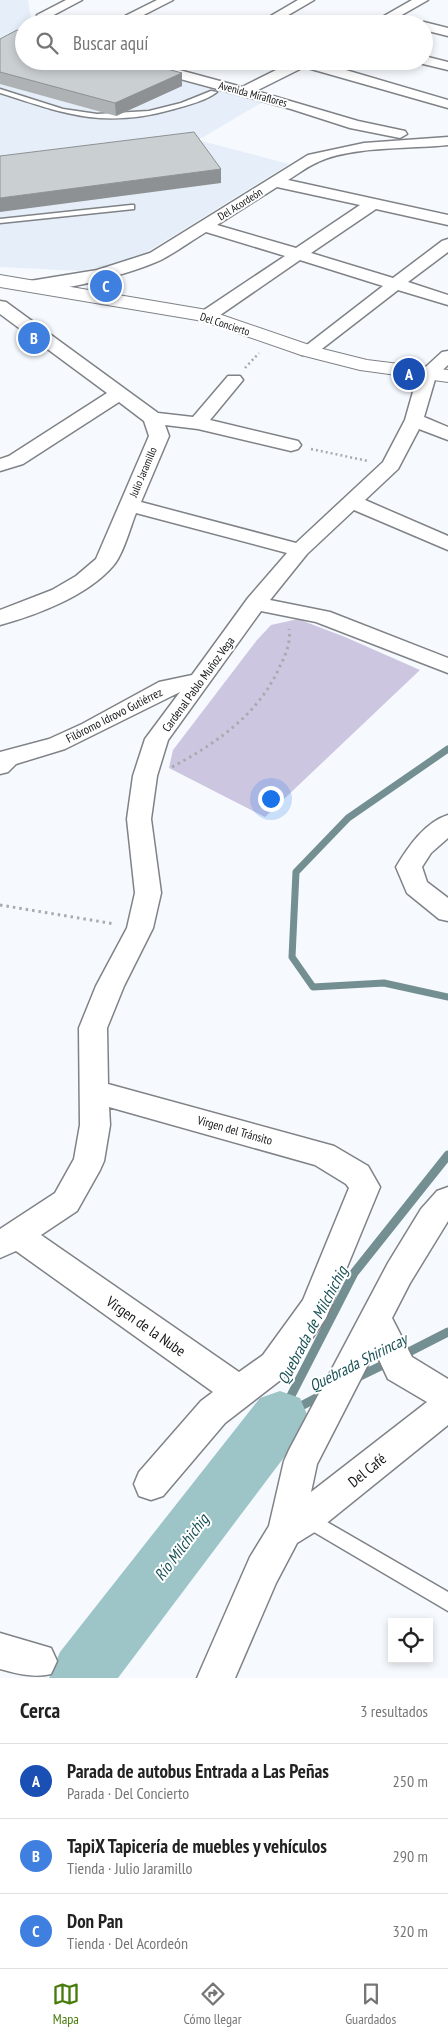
<!DOCTYPE html>
<html lang="es">
<meta charset="utf-8">
<style>
:root{--surface:#fff;--page:#f6f6f6;--text:#222;--muted:#767676;--line:#e0e0e0;--accent:#477b0a}
body{margin:0;font-family:"PT Sans Narrow",sans-serif;background:var(--page);color:var(--text)}
.controls{position:absolute;right:15px;bottom:15px;display:grid;overflow:hidden;border-radius:0px;box-shadow:0 2px 8px #0003}
.controls button{width:45px;height:45px;display:grid;place-items:center;padding:0;border:0;border-bottom:1px solid var(--line);background:var(--surface);color:var(--text);font:25px sans-serif}
.you{position:absolute;left:270px;top:798px;width:18px;height:18px;margin:-12px;border:4px solid #fff;border-radius:50%;background:#1a73e8;box-shadow:0 0 0 8px #1a73e833}
.badge{display:grid;place-items:center;width:32px;height:32px;border-radius:50%;background:var(--accent);color:#fff;font-size:16px;font-weight:700}
.pin{position:absolute;translate:-50% -50%;border:2px solid #fff;box-shadow:0 1px 5px #0006}
.list{margin:0;padding:0;list-style:none}
h2{display:flex;justify-content:space-between;align-items:center;height:65px;margin:0;padding:0 20px;font-size:21px}
h2 small{font-size:16px;font-weight:400;color:var(--muted)}
.list li{display:grid;grid-template-columns:32px 1fr auto;gap:15px;align-items:center;box-sizing:border-box;height:75px;padding:0 20px;border-top:1px solid var(--line)}
.list b{display:block;font-size:19px;white-space:nowrap}
.list p{margin:0;font-size:16px;white-space:nowrap;color:var(--muted)}
.list em{font-size:16px;font-style:normal;color:var(--muted)}
.icon{flex:none;width:28px;height:28px;fill:none;stroke:currentColor;stroke-width:2;stroke-linecap:round;stroke-linejoin:round}
.map{position:relative;flex:none;width:448px;height:1678px;overflow:hidden}
.search{position:absolute;background:var(--surface);box-shadow:0 2px 8px #0003;left:15px;right:15px;top:15px;height:55px;display:flex;align-items:center;gap:12px;box-sizing:border-box;padding:0 18px;border-radius:28px;color:var(--muted);font-size:19px}
.sheet{height:290px;background:var(--surface)}
nav{display:flex;justify-content:space-around;align-items:center;box-sizing:border-box;height:70px;border-top:1px solid var(--line);background:var(--surface);font-size:14px;color:var(--muted)}
nav a{display:grid;justify-items:center;gap:2px}
nav .on{color:var(--accent)}
.map>svg:first-child{display:block}
.built{fill:#e6eff9}
.green{fill:#cdc6e1}
.lines{fill:none;stroke-linecap:round;stroke-linejoin:round}
.stream-far1{stroke:#748f92;stroke-width:7}
.stream{stroke:#748f92;stroke-width:9}
.river{fill:#9dc4c7;fill-rule:evenodd}
.lane-casing{stroke:#7f8286;stroke-width:3}
.street-casing{stroke:#7f8286;stroke-width:3}
.secondary-casing{stroke:#7f8286;stroke-width:2}
.path-far1{stroke:#a8abae;stroke-width:2.5;stroke-dasharray:2 3;stroke-linecap:butt}
.path{stroke:#a8abae;stroke-width:3;stroke-dasharray:2.5 4;stroke-linecap:butt}
.lane{fill:#fff;fill-rule:evenodd}
.street{fill:#fff;fill-rule:evenodd}
.secondary{fill:#fff;fill-rule:evenodd}
.wall{fill:#aeb2b5}
.shaded-wall{fill:#8d9193}
.building{fill:#cacfd2;stroke:#8d9193}
.labels{text-anchor:middle;dominant-baseline:central;stroke-width:4;stroke-linejoin:round;paint-order:stroke}
.far-street-label{font-size:11px;fill:#131415;stroke:#fff}
.street-label{font-size:12px;fill:#131415;stroke:#fff}
.near-street-label{font-size:15px;fill:#131415;stroke:#fff}
.near-water-label{font-size:16px;font-style:italic;fill:#195055;stroke:#fff}
</style>
<div class="map">
<svg width="448" height="1678" viewBox="0 0 448 1678">
<rect width="100%" height="100%" fill="#f6fafe"/>
<path class="built" d="M 0,0 L 28,0 L 32,24 L 24,24 L 24,61 L 107,61 L 263,102 L 198,140 L 289,164 L 134,260 L 80,271 L 0,267 Z"/>
<path class="green" d="M 298,619 L 345,637 L 420,670 L 265,817 L 169,768 L 173,750 L 257,640 L 271,625 Z"/>
<g class="lines">
<path class="stream-far1" d="M 448,749 L 348,818 L 296,872 L 292,957 L 313,987 L 384,983 L 448,997"/>
<path class="stream" d="M 401,1356 L 448,1332
M 356,1378 L 389,1362
M 280,1417 L 354,1273 L 448,1155
M 280,1417 L 324,1394"/>
<path class="river" d="M 280,1391 L 300,1398 L 308,1417 L 300,1436 L 118,1678 L 49,1678 L 60,1652 L 260,1398 Z"/>
<g class="lane-casing">
<path id="lane" d="M 0,89 L 63,109 L 97,114 L 149,111 L 181,103 L 211,91 L 217,92 C 205,101 188,105 174,109 C 104,129 65,114 0,93 Z
M 131,205 L 134,205 L 134,209 L 0,223 L 0,219 Z
M 308,1511 L 448,1592 L 448,1611 L 302,1525 L 299,1519 L 302,1513 Z"/>
</g>
<g class="street-casing">
<path id="street" d="M 66,0 L 82,0 L 48,18 L 38,18 L 37,15 Z
M 157,0 L 173,0 L 126,24 L 109,24 Z
M 298,0 L 314,0 L 273,24 L 257,24 Z
M 412,0 L 428,0 L 386,24 L 370,24 Z
M 424,22 L 448,28 L 448,36 L 424,30 L 424,24 L 419,24 Z
M 424,56 L 448,62 L 448,70 L 419,63 L 418,61 L 424,61 Z
M 123,61 L 146,61 L 242,87 L 294,61 L 315,61 L 448,100 L 448,108 L 304,67 L 256,91 L 358,121 L 405,131 L 407,134 L 400,138 L 350,128 L 291,109 L 125,64 Z
M 448,137 L 448,145 C 411,149 351,146 318,162 C 308,166 298,174 288,180 L 448,215 L 448,225 L 376,209 L 311,253 L 393,278 L 442,241 L 448,239 L 448,252 L 408,282 L 448,295 L 448,305 L 398,290 L 314,355 L 302,355 L 299,351 L 383,286 L 300,260 L 213,320 L 201,320 L 198,316 L 201,312 L 285,256 L 206,232 C 191,241 176,252 161,260 C 135,272 56,295 30,289 L 28,285 L 30,281 L 36,280 L 97,270 L 150,253 L 308,155 L 364,143 ZM 277,187 L 360,205 L 296,248 L 217,225 Z
M 0,301 L 6,302 L 158,413 L 193,417 L 228,376 L 240,376 L 243,380 L 210,420 L 298,441 L 301,445 L 298,449 L 291,451 L 198,429 L 165,425 L 169,436 L 141,502 L 296,543 L 383,462 L 405,420 L 418,374 L 442,352 L 448,351 L 448,365 L 436,376 L 424,417 L 448,427 L 448,440 L 419,429 L 398,469 L 365,500 L 448,536 L 448,550 L 354,510 L 307,554 L 270,600 L 330,612 L 448,658 L 448,673 L 316,622 L 261,611 L 168,740 L 157,776 L 151,819 L 161,893 L 153,928 L 124,986 L 107,1028 L 108,1084 L 334,1146 L 368,1166 L 380,1187 L 326,1318 L 287,1375 L 225,1423 L 163,1496 L 151,1500 L 139,1496 L 134,1484 L 139,1472 L 201,1401 L 213,1392 L 16,1251 L 0,1258 L 0,1229 L 55,1193 L 74,1159 L 80,1125 L 79,1028 L 96,986 L 127,928 L 135,893 L 127,819 L 133,776 L 145,739 L 180,692 L 65,749 L 16,764 L 8,772 L 0,774 L 0,752 L 49,739 L 82,724 L 159,682 L 192,675 L 248,598 L 287,553 L 136,513 C 130,528 123,555 113,566 C 87,596 37,615 0,625 L 0,610 L 52,590 L 76,576 L 96,559 L 149,436 L 144,421 L 119,402 L 23,464 L 0,471 L 0,459 L 9,456 L 107,393 L 0,314 ZM 109,1107 L 315,1165 L 346,1184 L 349,1188 L 303,1300 L 263,1355 L 239,1372 L 41,1235 L 77,1211 L 100,1170 L 104,1161 L 110,1125 Z
M 448,815 L 448,838 L 431,853 L 422,867 L 427,882 L 448,898 L 448,921 L 439,919 L 407,893 L 396,867 C 408,847 425,822 448,815 Z
M 448,1187 L 448,1221 L 410,1283 L 392,1318 L 412,1357 L 448,1379 L 448,1425 L 318,1530 L 297,1543 L 276,1583 L 235,1678 L 197,1678 L 250,1557 L 269,1526 L 284,1461 L 289,1450 L 388,1263 L 421,1209 L 437,1191 ZM 375,1351 L 388,1379 L 427,1402 L 311,1492 L 317,1464 Z
M 0,1633 L 51,1648 L 57,1661 L 51,1674 C 34,1678 18,1674 0,1669 Z"/>
</g>
<g class="secondary-casing">
<path id="secondary" d="M 0,275 L 207,310 L 315,347 L 367,360 L 448,370 L 448,382 L 360,370 L 301,355 L 203,321 L 0,287 Z"/>
</g>
<path class="path-far1" d="M 245,368 L 259,353
M 311,449 L 368,461"/>
<path class="path" d="M 172,767 C 217,743 259,714 280,666 C 286,654 291,642 289,629
M 0,905 L 115,924"/>
<use href="#lane" class="lane"/>
<use href="#street" class="street"/>
<use href="#secondary" class="secondary"/>
</g>
<path class="wall" d="M 0,39 L 182,86 L 116,116 L 0,84 Z"/>
<path class="shaded-wall" d="M 182,73 L 182,86 L 116,116 L 115,103 Z
M 221,169 L 221,183 L 0,212 L 0,198 Z"/>
<path class="building" d="M 17,30 L 24,32 L 24,61 L 138,61 L 182,73 L 115,103 L 0,72 L 0,39 Z
M 194,132 L 221,169 L 0,198 L 0,156 Z"/>
<g class="labels">
<g class="far-street-label">
<text transform="translate(253 94) rotate(15)">Avenida Miraflores</text>
<text transform="translate(240 204) rotate(-32)">Del Acordeón</text>
<text transform="translate(225 324) rotate(18)">Del Concierto</text>
<text transform="translate(143 472) rotate(-67)">Julio Jaramillo</text>
</g>
<g class="street-label">
<text transform="translate(198 684) rotate(-54)">Cardenal Pablo Muñoz Vega</text>
<text transform="translate(114 715) rotate(-27)">Filóromo Idrovo Gutiérrez</text>
<text transform="translate(235 1130) rotate(16)">Virgen del Tránsito</text>
</g>
<g class="near-street-label">
<text transform="translate(146 1326) rotate(35)">Virgen de la Nube</text>
<text transform="translate(367 1470) rotate(-39)">Del Café</text>
</g>
<g class="near-water-label">
<text transform="translate(312 1325) rotate(-62)">Quebrada de Milchichig</text>
<text transform="translate(358 1362) rotate(-27)">Quebrada Shirincay</text>
<text transform="translate(181 1547) rotate(-53)">Río Milchichig</text>
</g>
</g>
</svg>
<div class="controls">
<button><svg class="icon" aria-label="locate" viewBox="0 0 24 24"><circle cx="12" cy="12" r="6"/><path d="M12 2v4M12 18v4M2 12h4M18 12h4"/></svg></button>
</div>
<div class="you"></div>
<div class="pin badge" style="left:409px;top:374px;background:#1a4fb4">A</div>
<div class="pin badge" style="left:34px;top:338px;background:#3f7fe0">B</div>
<div class="pin badge" style="left:106px;top:286px;background:#3f7fe0">C</div>
<div class="search"><svg class="icon" aria-label="search" viewBox="0 0 24 24"><circle cx="10" cy="10" r="6"/><path d="M15 15l6 6"/></svg>Buscar aquí</div>
</div>
<section class="sheet">
<h2>Cerca<small>3 resultados</small></h2>
<ul class="list">
<li><span class="badge" style="background:#1a4fb4">A</span><div><b>Parada de autobus Entrada a Las Peñas</b><p>Parada · Del Concierto</p></div><em>250 m</em></li>
<li><span class="badge" style="background:#3f7fe0">B</span><div><b>TapiX Tapicería de muebles y vehículos</b><p>Tienda · Julio Jaramillo</p></div><em>290 m</em></li>
<li><span class="badge" style="background:#3f7fe0">C</span><div><b>Don Pan</b><p>Tienda · Del Acordeón</p></div><em>320 m</em></li>
</ul>
</section>
<nav>
<a class="on"><svg class="icon" aria-label="map" viewBox="0 0 24 24"><path d="M3 6l6-2 6 2 6-2v14l-6 2-6-2-6 2zM9 4v14M15 6v14"/></svg>Mapa</a>
<a><svg class="icon" aria-label="directions" viewBox="0 0 24 24"><path d="M12 3l9 9-9 9-9-9zM9 14v-3h6M13 9l2 2-2 2"/></svg>Cómo llegar</a>
<a><svg class="icon" aria-label="saved" viewBox="0 0 24 24"><path d="M7 4h10v16l-5-4-5 4z"/></svg>Guardados</a>
</nav>
